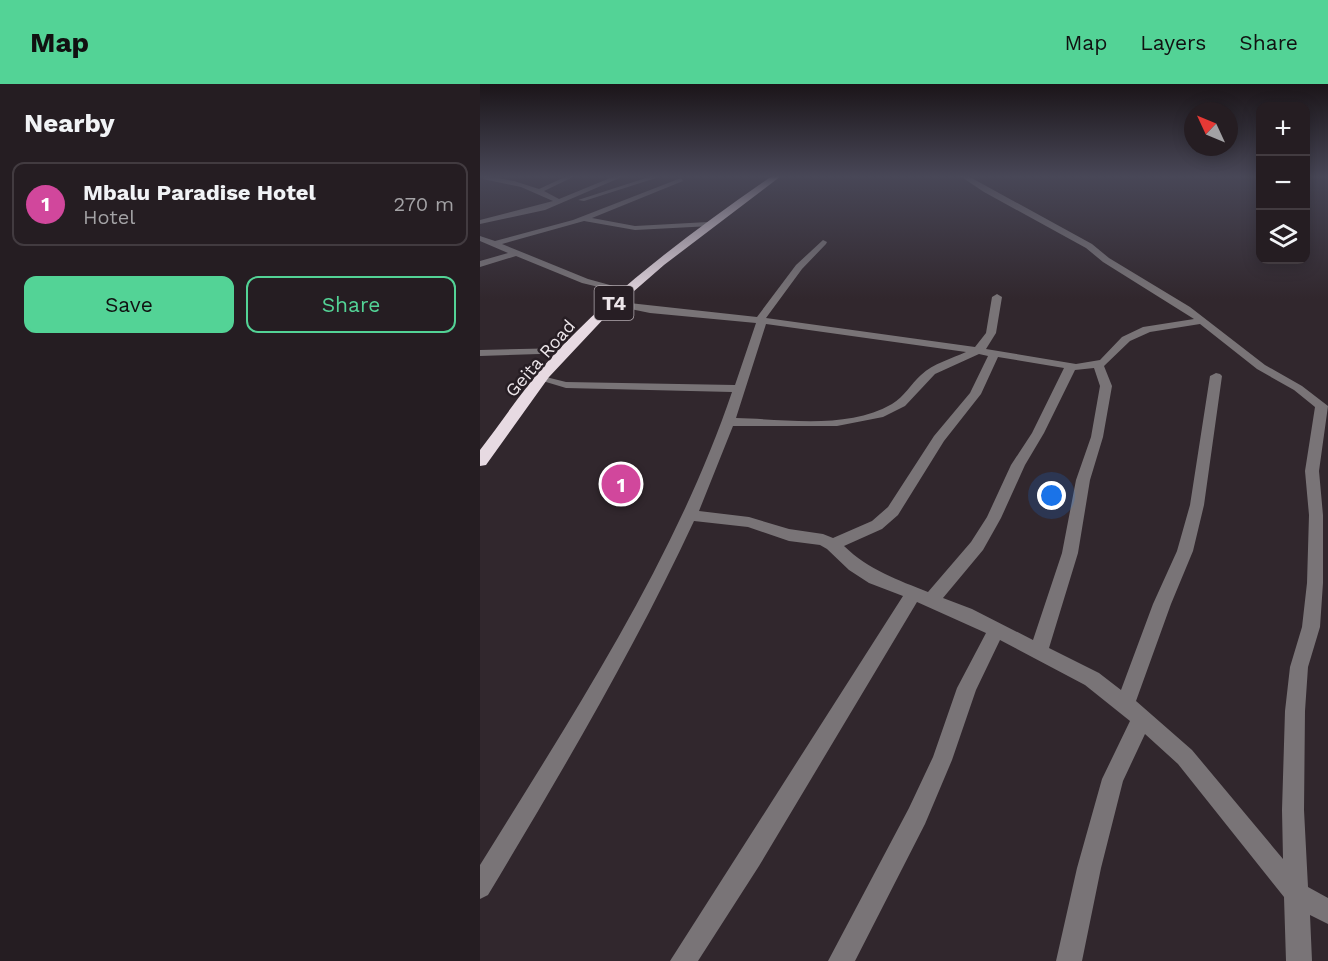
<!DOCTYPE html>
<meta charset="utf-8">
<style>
:root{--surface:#251d22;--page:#312a2f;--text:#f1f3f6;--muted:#a3a2a5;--line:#423b40;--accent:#53d396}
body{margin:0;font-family:"Work Sans",sans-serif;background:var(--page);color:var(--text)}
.controls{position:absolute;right:18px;top:18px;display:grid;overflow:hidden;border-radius:12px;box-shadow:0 3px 15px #0003}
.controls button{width:54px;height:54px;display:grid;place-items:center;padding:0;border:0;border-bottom:2px solid var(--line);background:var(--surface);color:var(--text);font:30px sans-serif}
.compass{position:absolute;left:704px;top:18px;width:54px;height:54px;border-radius:50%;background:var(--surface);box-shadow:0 3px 15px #0003;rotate:314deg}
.you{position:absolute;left:572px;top:412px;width:21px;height:21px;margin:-15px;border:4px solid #fff;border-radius:50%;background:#1a73e8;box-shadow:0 0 0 9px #1a73e833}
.badge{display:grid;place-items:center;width:39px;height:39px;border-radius:50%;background:var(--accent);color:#fff;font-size:20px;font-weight:700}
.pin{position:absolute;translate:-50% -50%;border:3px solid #fff;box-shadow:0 2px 6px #0006}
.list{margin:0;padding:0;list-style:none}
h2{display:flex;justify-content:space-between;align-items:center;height:78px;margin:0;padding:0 24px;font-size:26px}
h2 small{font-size:20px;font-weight:400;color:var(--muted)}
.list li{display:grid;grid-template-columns:39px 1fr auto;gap:18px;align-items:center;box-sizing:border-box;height:84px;margin:0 12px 12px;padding:0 12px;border:2px solid var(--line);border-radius:12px}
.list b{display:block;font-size:22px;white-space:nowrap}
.list p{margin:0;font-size:20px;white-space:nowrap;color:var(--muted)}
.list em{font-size:20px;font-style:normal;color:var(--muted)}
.actions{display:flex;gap:12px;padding:18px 24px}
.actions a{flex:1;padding:14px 0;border:2px solid var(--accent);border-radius:12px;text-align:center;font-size:21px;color:var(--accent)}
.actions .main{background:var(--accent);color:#111}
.icon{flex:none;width:33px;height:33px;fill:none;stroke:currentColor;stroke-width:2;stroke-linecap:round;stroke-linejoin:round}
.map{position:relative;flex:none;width:848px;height:877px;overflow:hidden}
header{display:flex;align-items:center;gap:36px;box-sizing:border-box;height:84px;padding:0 30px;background:var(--accent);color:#111}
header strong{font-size:28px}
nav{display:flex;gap:33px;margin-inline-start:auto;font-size:21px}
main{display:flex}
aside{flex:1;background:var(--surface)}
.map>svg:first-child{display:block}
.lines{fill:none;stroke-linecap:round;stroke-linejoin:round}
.minor{fill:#797477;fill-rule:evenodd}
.highway{fill:#e7dae2;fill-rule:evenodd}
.labels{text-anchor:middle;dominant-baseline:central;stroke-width:5;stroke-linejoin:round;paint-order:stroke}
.far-street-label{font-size:18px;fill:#ece5e9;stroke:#271e24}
.shield{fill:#271e24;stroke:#b1a9ae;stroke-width:1.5}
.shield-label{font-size:20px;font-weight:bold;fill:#ece5e9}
</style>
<header>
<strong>Map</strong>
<nav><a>Map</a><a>Layers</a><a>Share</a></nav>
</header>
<main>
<aside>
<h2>Nearby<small></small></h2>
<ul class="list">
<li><span class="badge" style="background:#d1479c">1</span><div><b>Mbalu Paradise Hotel</b><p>Hotel</p></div><em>270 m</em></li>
</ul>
<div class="actions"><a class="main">Save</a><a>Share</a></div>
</aside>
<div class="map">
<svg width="848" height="877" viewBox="0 0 848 877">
<rect width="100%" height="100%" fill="#31272d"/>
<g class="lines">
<path class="minor" d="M 5,92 L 34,97 L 59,105 L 87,92 L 95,92 L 64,107 L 79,115 L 135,92 L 144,92 L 65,126 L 0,140 L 0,136 L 73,117 L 41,103 L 3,95 Z
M 172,92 L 179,93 L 104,117 L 98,116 Z
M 480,92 L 488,92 L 612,160 L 629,174 L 710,223 L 785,281 L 822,302 L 848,322 L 839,387 L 843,431 L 843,499 L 840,543 L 828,583 L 825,627 L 824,726 L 828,803 L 848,814 L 848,840 L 830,831 L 832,877 L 806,877 L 804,813 L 698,680 L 665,650 L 643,697 L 621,784 L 602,877 L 576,877 L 597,784 L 622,695 L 650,637 L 605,601 L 520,556 L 496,606 L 472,676 L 445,740 L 375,877 L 348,877 L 429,724 L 453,673 L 477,604 L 506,549 L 437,518 L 279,782 L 218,877 L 190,877 L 423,512 L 389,499 L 369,486 L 347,465 L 340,461 L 309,457 L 268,443 L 214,437 C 154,566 81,689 8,811 L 0,815 L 0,781 C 94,629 195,476 252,308 L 86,304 L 56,295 L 62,292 L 86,298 L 255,301 L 276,239 L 170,229 L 131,221 L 131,217 L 277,233 L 316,181 L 343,156 L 347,158 L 346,160 L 322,185 L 286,234 L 495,263 L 506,249 L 512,213 L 517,210 L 522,213 L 516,249 L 506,265 L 596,280 L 620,276 L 642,253 L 663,243 L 714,235 L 623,178 L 606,164 L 504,108 ZM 286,240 L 486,268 C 471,275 454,279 441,291 C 431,300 424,313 412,320 C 367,346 305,335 256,334 ZM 720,240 L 777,285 L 814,306 L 835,323 L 825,387 L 829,431 L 827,499 L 822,543 L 810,583 L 805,627 L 802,726 L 803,775 L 712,666 L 656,617 L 691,520 L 713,467 L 724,421 L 742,292 L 740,290 L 736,289 L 730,292 L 710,421 L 697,467 L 673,520 L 641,606 L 619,589 L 569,564 L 598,469 L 610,396 L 623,353 L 632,302 L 624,282 L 650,257 L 670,248 ZM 499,270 L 508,272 L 490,309 L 454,352 L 408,423 L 392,437 L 353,454 L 343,450 L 309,445 L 269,433 L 219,427 L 253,342 L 357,342 L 403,333 L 425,322 L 455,290 ZM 518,273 L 584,284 L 552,349 L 531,381 L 507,433 L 491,458 L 448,508 C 418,496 389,486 364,462 L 402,445 L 418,431 L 464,357 L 501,310 ZM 614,284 L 620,302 L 611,353 L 596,396 L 582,469 L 553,556 L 492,525 L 463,514 L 503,466 L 521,434 L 545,381 L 564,349 L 595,286 Z
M 201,94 L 203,97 L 112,134 L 155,142 L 228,138 L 231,142 L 155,146 L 104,137 L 22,160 L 108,195 L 148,206 L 148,210 L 102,199 L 36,172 L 0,183 L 0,177 L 28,169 L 0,157 L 0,152 L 15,157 L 93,136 Z
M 86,264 L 91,267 L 90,269 L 0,272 L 0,266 Z"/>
<path class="highway" d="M 292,92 L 301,92 L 184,181 L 130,228 L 69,293 L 6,381 L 0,382 L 0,366 C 23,336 44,304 70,275 C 135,204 213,147 292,92 Z"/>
</g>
<linearGradient id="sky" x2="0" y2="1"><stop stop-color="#1b1519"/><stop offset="0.43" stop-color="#484757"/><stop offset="1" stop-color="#484757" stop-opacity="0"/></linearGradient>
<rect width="848" height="215" fill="url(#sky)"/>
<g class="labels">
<g class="far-street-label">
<text transform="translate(60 274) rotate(-49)">Geita Road</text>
</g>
<rect class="shield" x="114.5" y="202" width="39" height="34" rx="4.5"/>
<g class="shield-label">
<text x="134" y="219">T4</text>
</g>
</g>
</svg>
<div class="controls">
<button>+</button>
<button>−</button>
<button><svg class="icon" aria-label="layers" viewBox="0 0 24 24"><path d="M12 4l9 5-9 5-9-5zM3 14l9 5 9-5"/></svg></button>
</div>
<svg class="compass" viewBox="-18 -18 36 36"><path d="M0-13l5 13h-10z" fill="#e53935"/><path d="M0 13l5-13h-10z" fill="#a3a2a5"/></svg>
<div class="you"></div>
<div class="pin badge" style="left:141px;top:400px;background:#d1479c">1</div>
</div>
</main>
